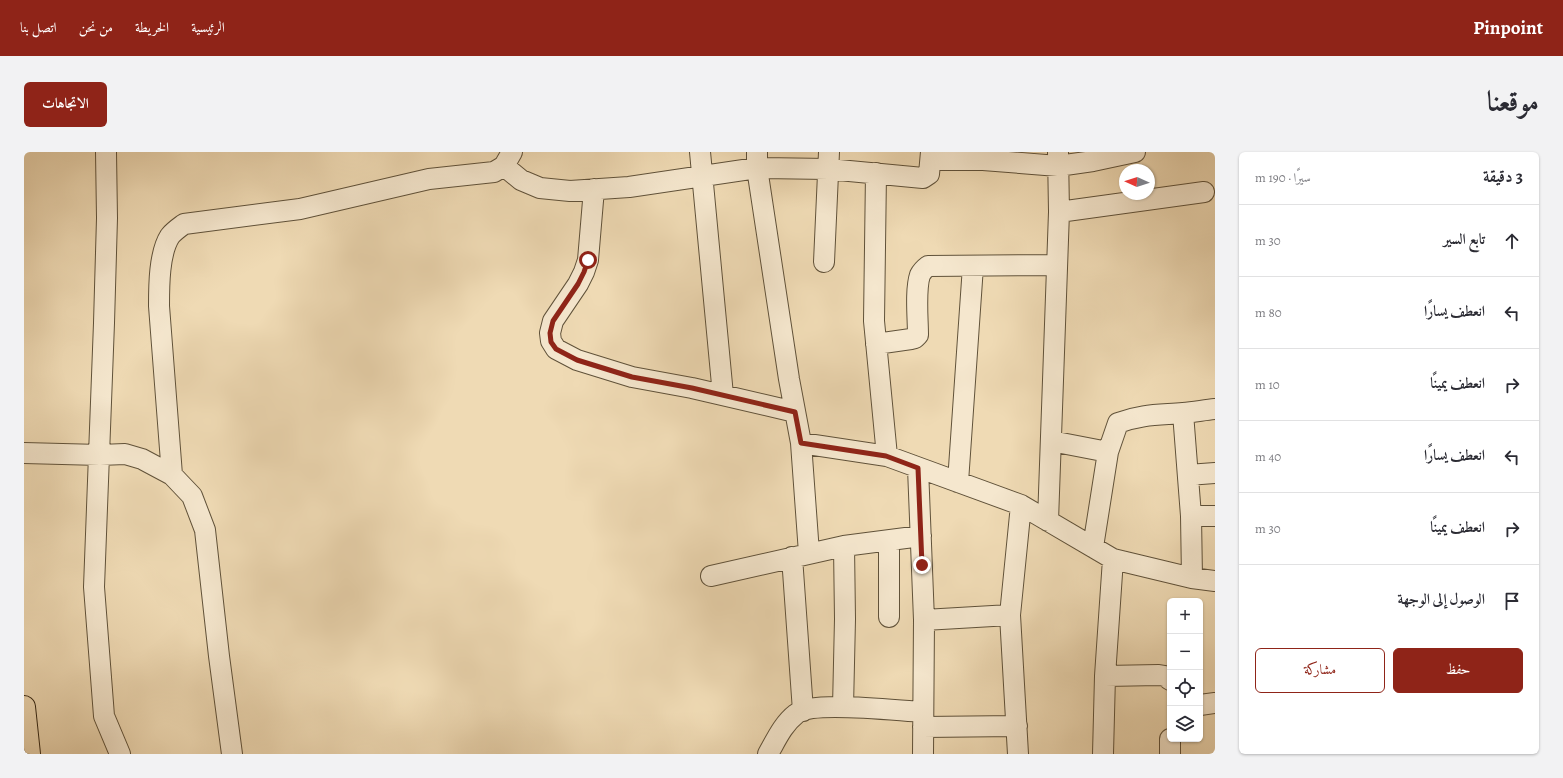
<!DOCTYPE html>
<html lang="ar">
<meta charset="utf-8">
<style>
:root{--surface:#fff;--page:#f2f2f3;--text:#2b2b33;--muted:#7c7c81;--line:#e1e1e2;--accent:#8f2418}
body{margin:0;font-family:Alegreya,Amiri,serif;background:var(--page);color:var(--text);direction:rtl}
.controls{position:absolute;right:12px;bottom:12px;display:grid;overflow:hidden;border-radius:6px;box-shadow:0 1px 3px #0004}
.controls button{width:36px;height:36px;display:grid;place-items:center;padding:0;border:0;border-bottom:1px solid var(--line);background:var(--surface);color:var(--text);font:20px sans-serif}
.compass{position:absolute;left:1095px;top:12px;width:36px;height:36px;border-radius:50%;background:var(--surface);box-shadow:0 1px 3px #0004;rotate:273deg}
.stop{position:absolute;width:12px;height:12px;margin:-9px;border:3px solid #8f2418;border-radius:50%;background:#fff}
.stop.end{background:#8f2418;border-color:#fff;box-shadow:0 1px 4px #0008}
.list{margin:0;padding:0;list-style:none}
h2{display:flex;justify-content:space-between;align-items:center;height:52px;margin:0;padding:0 16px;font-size:17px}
h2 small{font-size:13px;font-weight:400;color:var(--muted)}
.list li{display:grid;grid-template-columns:26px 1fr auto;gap:12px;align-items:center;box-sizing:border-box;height:72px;padding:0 16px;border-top:1px solid var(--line)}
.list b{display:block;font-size:15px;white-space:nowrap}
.list em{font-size:13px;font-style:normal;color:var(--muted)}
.actions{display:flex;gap:8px;padding:12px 16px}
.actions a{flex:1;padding:9px 0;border:1px solid var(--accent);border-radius:6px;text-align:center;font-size:14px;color:var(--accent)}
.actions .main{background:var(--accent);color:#fff}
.icon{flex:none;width:22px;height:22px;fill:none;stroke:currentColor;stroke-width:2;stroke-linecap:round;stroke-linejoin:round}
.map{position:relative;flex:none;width:1191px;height:602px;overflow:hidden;direction:ltr;border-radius:6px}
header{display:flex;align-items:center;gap:24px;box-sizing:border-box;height:56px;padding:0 20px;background:var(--accent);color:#fff}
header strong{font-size:19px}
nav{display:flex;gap:22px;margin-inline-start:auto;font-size:14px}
.intro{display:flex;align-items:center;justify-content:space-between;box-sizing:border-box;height:96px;padding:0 24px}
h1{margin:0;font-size:28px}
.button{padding:10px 18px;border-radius:6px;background:var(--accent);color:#fff;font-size:14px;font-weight:700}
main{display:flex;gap:24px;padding:0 24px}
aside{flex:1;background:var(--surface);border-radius:6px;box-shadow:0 1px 3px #0004}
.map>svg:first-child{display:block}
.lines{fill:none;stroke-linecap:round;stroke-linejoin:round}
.minor-casing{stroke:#60523a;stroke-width:22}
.major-casing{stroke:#312412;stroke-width:24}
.minor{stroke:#f5e7ce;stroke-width:20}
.major{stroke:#efdab4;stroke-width:22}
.route{stroke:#8f2418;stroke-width:5}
</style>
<header>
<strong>Pinpoint</strong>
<nav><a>الرئيسية</a><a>الخريطة</a><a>من نحن</a><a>اتصل بنا</a></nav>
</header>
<div class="intro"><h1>موقعنا</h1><a class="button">الاتجاهات</a></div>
<main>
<aside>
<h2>3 دقيقة<small>سيرًا · 190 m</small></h2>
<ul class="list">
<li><svg class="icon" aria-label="ahead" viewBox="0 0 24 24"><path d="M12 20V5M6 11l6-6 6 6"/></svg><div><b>تابع السير</b></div><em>30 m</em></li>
<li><svg class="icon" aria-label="left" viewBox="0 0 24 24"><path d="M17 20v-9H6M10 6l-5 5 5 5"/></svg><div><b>انعطف يسارًا</b></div><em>80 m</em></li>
<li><svg class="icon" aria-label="right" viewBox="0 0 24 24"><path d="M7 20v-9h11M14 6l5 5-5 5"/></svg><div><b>انعطف يمينًا</b></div><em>10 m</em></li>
<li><svg class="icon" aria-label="left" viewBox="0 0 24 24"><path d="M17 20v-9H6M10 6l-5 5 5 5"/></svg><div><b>انعطف يسارًا</b></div><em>40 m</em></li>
<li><svg class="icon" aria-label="right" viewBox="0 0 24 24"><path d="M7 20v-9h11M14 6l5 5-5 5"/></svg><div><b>انعطف يمينًا</b></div><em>30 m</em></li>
<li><svg class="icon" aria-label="arrive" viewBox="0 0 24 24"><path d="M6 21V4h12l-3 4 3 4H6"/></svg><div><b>الوصول إلى الوجهة</b></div></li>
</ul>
<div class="actions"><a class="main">حفظ</a><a>مشاركة</a></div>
</aside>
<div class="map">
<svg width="1191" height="602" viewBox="0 0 1191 602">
<rect width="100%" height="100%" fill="#efdab4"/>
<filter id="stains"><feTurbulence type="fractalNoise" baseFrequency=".005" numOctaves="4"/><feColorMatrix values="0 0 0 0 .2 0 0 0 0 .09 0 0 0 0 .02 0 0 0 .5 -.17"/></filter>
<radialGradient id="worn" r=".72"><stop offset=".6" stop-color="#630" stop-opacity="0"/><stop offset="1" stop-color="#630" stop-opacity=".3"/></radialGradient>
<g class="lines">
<g class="minor-casing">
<path id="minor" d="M 82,0 L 83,66 L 80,171 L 70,435 L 80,564 L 96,602
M 676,0 L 699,243
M 733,0 L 733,16 L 765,227 L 777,291 L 785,401
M 907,8 L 959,8 L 1034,14 L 1069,9 L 1111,0
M 480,14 L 497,28 L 516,36 L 546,39 L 605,35 L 733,16 L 804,17 L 899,26 L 905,22 L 907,0
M 852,21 L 850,169 L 863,304
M 570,37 L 564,108 L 560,120 L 554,132 L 529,169 L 526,181 L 527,189 L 532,197 L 553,208 L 608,225 L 668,236 L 771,260
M 1035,60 L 1180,40
M 800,110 L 805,0
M 852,192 L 887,187 L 891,186 L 894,183 C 894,167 891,138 896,123 C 898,119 900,117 904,114 L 1033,113
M 1159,261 L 1167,364 L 1168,426
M 1027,289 L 1084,300
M 777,291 L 863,304 L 997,353 L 1089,407 L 1168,426 L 1191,429
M 0,301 L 76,303 L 101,302 L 118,307 L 148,323 L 168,344 L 181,378 L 195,504 L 208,602
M 894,316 L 900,468 L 899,602
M 148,323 L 135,154 C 135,134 135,101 146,84 C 150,79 156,75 160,72 L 276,57 L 405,27 L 470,20 L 480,14 L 488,0
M 1164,323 L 1191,321
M 934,330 L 949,114
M 1167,364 L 1191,364
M 1024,369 L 1035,60 L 1034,0
M 865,389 L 865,465
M 1069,395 L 1084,300 L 1094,271 C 1117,262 1136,263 1159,261 C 1170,260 1181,258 1191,257
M 768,405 L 779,559
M 687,424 L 820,394 L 897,384
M 900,468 L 986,463
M 1081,524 L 1135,523 L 1141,524 L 1146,528
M 1176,553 L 1191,551
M 819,555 L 821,467 L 820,394
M 899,575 L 993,574
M 744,602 C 752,588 759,572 772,562 C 788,548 874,559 899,560
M 994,602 L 986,463 L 997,353
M 1079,602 L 1081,524 L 1089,407
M 1146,602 L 1146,587"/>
</g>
<g class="major-casing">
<path id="major" d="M 0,555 L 5,602"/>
</g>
<use href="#minor" class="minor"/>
<use href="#major" class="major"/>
</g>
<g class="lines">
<path class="route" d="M 564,108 L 560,120 L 554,132 L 529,169 L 526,181 L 527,190 L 532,197 L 553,208 L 608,225 L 668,236 L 771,260 L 777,291 L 862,304 L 894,316 L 898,413"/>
</g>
<rect width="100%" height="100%" filter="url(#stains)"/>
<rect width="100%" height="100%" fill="url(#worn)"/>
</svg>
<div class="controls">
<button>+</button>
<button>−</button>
<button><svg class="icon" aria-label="locate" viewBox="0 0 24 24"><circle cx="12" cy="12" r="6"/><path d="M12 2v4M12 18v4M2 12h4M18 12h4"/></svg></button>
<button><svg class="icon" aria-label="layers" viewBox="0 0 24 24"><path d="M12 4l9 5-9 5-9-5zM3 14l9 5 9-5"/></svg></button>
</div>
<svg class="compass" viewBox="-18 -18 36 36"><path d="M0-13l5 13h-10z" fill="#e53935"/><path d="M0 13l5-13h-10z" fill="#7c7c81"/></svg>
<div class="stop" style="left:564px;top:108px"></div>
<div class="stop end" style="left:898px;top:413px"></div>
</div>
</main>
